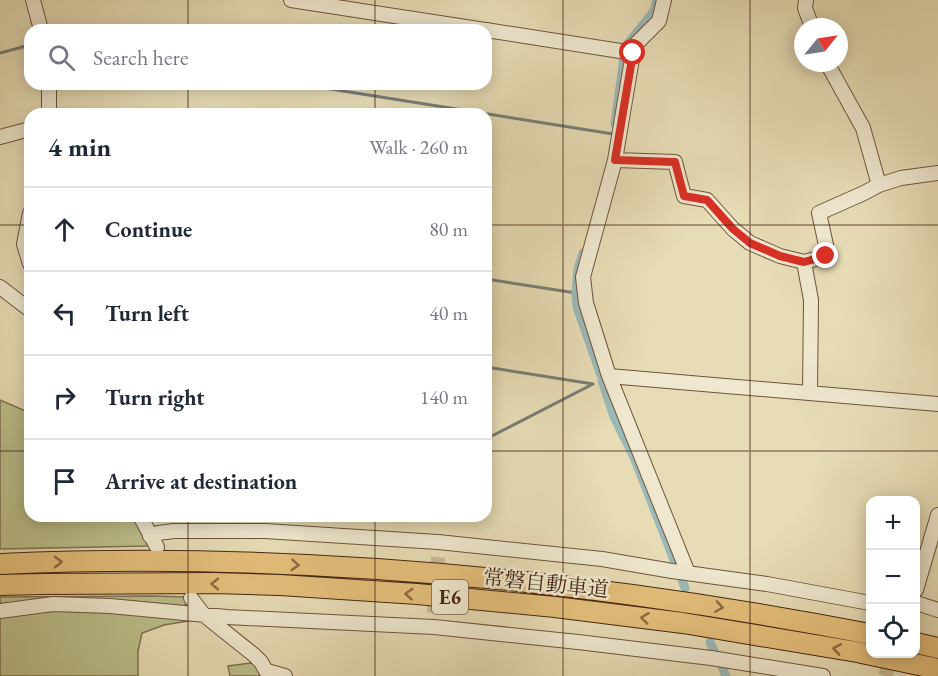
<!DOCTYPE html>
<meta charset="utf-8">
<style>
:root{--surface:#fff;--page:#f6f6f7;--text:#1f2937;--muted:#747a83;--line:#e0e1e3}
body{margin:0;font-family:"EB Garamond","Noto Serif JP",serif;background:var(--page);color:var(--text)}
.controls{position:absolute;right:18px;bottom:18px;display:grid;overflow:hidden;border-radius:12px;box-shadow:0 3px 15px #0003}
.controls button{width:54px;height:54px;display:grid;place-items:center;padding:0;border:0;border-bottom:2px solid var(--line);background:var(--surface);color:var(--text);font:30px sans-serif}
.compass{position:absolute;left:794px;top:18px;width:54px;height:54px;border-radius:50%;background:var(--surface);box-shadow:0 3px 15px #0003;rotate:60deg}
.stop{position:absolute;width:18px;height:18px;margin:-14px;border:4px solid #d93025;border-radius:50%;background:#fff}
.stop.end{background:#d93025;border-color:#fff;box-shadow:0 2px 6px #0008}
.list{margin:0;padding:0;list-style:none}
h2{display:flex;justify-content:space-between;align-items:center;height:78px;margin:0;padding:0 24px;font-size:26px}
h2 small{font-size:20px;font-weight:400;color:var(--muted)}
.list li{display:grid;grid-template-columns:39px 1fr auto;gap:18px;align-items:center;box-sizing:border-box;height:84px;padding:0 24px;border-top:2px solid var(--line)}
.list b{display:block;font-size:22px;white-space:nowrap}
.list em{font-size:20px;font-style:normal;color:var(--muted)}
.icon{flex:none;width:33px;height:33px;fill:none;stroke:currentColor;stroke-width:2;stroke-linecap:round;stroke-linejoin:round}
.map{position:relative;flex:none;width:938px;height:676px;overflow:hidden}
.search{position:absolute;background:var(--surface);box-shadow:0 3px 15px #0003;left:24px;top:24px;width:468px;height:66px;display:flex;align-items:center;gap:15px;box-sizing:border-box;padding:0 21px;border-radius:18px;color:var(--muted);font-size:22px}
.panel{position:absolute;background:var(--surface);box-shadow:0 3px 15px #0003;left:24px;top:108px;width:468px;height:414px;border-radius:18px}
.map>svg:first-child{display:block}
.green{fill:#bbbf8a;stroke:#807250;stroke-width:1.5}
.lines{fill:none;stroke-linecap:round;stroke-linejoin:round}
.stream{stroke:#797e77;stroke-width:3}
.canal{stroke:#9bb9b8;stroke-width:9}
.minor-tunnel{stroke:#c7b895;stroke-width:14;stroke-dasharray:14 7;stroke-linecap:butt}
.minor-casing{stroke:#6e543d;stroke-width:16}
.highway-casing{stroke:#452615;stroke-width:22}
.minor{stroke:#efe8cf;stroke-width:14}
.highway{stroke:#e4be7a;stroke-width:20}
.oneway{stroke:#8d6a42}
.route{stroke:#d93025;stroke-width:8}
.grid{fill:none;stroke:#452615;stroke-width:1.5;stroke-opacity:0.55}
.labels{text-anchor:middle;dominant-baseline:central;stroke-width:5;stroke-linejoin:round;paint-order:stroke}
.shield{fill:#efe8cf;stroke:#78604d;stroke-width:1.5}
.shield-label{font-size:20px;font-weight:bold;fill:#452615}
.street-label{font-size:21px;fill:#452615;stroke:#efe8cf}
</style>
<div class="map">
<svg width="938" height="676" viewBox="0 0 938 676">
<rect width="100%" height="100%" fill="#e7dcb5"/>
<filter id="stains"><feTurbulence type="fractalNoise" baseFrequency=".00333" numOctaves="4"/><feColorMatrix values="0 0 0 0 .2 0 0 0 0 .09 0 0 0 0 .02 0 0 0 .5 -.17"/></filter>
<radialGradient id="worn" r=".72"><stop offset=".6" stop-color="#630" stop-opacity="0"/><stop offset="1" stop-color="#630" stop-opacity=".3"/></radialGradient>
<path class="green" d="M 0,400 L 30,413 L 30,516 L 133,516 L 148,546 L 0,549 Z
M 153,596 L 187,597 L 188,601 L 183,607 L 0,606 L 0,597 Z
M 54,610 L 144,613 L 194,620 L 164,625 L 142,633 L 138,651 L 138,676 L 0,676 L 0,617 Z
M 251,663 L 255,664 L 263,676 L 230,676 L 228,666 Z"/>
<g class="lines">
<path class="stream" d="M 0,53 L 30,45
M 299,84 L 613,134
M 486,279 L 576,293
M 486,367 L 593,384
M 486,439 L 593,384"/>
<path class="canal" d="M 626,46 L 654,11 L 657,0
M 615,124 L 624,58
M 583,253 L 578,269 L 576,293 L 577,307 L 601,375
M 602,380 L 614,417 L 634,457 L 676,565
M 681,577 L 685,588
M 710,642 L 716,655
M 721,664 L 726,676"/>
<path class="minor-tunnel" d="M 434,613 L 438,557
M 885,676 L 893,654"/>
<g class="minor-casing">
<path id="minor" d="M 33,0 L 41,30
M 291,0 L 485,30
M 664,0 L 659,21 L 636,44 L 633,53 L 615,160 L 583,277 L 586,303 L 609,376 L 688,573
M 806,0 L 805,8 L 812,27
M 486,30 L 633,53
M 827,63 L 863,128 L 879,185
M 49,114 L 49,84
M 0,137 L 30,129
M 615,160 L 675,162 L 684,196 L 707,200 L 733,229 L 750,243 L 780,256 L 804,262 L 826,256 L 826,245 L 819,213 L 864,193 L 879,185 L 901,178 L 938,173
M 30,213 L 24,244 L 30,264
M 804,262 L 811,300 L 810,393
M 0,287 L 30,310
M 609,376 L 938,404
M 140,516 L 157,547
M 150,536 L 158,533 L 174,531 L 265,531 L 438,542 L 602,559 L 672,571 L 767,584 L 870,603
M 916,590 L 938,515
M 191,598 L 204,615 L 254,655 L 261,662 L 269,676
M 916,603 L 938,610
M 0,611 L 53,604 L 110,606 L 227,617 L 434,627 L 578,642 L 711,658 L 823,676
M 267,671 L 285,676"/>
</g>
<g class="highway-casing">
<path id="highway" d="M 0,564 C 291,551 585,579 870,634
M 0,585 L 43,584 L 213,583 L 280,585 L 417,594 L 555,607 L 683,623 L 857,652 L 938,669
M 916,643 L 938,648"/>
</g>
<use href="#minor" class="minor"/>
<use href="#highway" class="highway"/>
</g>
<defs><path id="oneway-chevron" d="M-2-3.5L2.5 0L-2 3.5" fill="none" stroke-width="1.6" stroke-linecap="round" stroke-linejoin="round" transform="scale(1.5)"/></defs>
<g class="oneway">
<use href="#oneway-chevron" transform="translate(58 562)"/>
<use href="#oneway-chevron" transform="translate(295 565) rotate(4)"/>
<use href="#oneway-chevron" transform="translate(215 584) rotate(-179)"/>
<use href="#oneway-chevron" transform="translate(409 594) rotate(-176)"/>
<use href="#oneway-chevron" transform="translate(719 607) rotate(9)"/>
<use href="#oneway-chevron" transform="translate(645 618) rotate(-173)"/>
<use href="#oneway-chevron" transform="translate(837 649) rotate(-171)"/>
</g>
<g class="lines">
<path class="route" d="M 633,53 L 615,160 L 675,162 L 684,196 L 707,200 L 733,229 L 750,243 L 780,256 L 804,262 L 826,256"/>
</g>
<path class="grid" d="M 188,0 L 188,30M 375,0 L 375,30M 563,0 L 563,676M 750,0 L 750,676M 188,84 L 188,114M 375,84 L 375,114M 0,225 L 30,225M 486,225 L 938,225M 0,451 L 30,451M 486,451 L 938,451M 188,516 L 188,676M 375,516 L 375,676"/>
<g class="labels">
<rect class="shield" x="432" y="580" width="36" height="34" rx="4.5"/>
<g class="shield-label">
<text x="450" y="597">E6</text>
</g>
<g class="street-label">
<text transform="translate(546 583) rotate(6)">常磐自動車道</text>
</g>
</g>
<rect width="100%" height="100%" filter="url(#stains)"/>
<rect width="100%" height="100%" fill="url(#worn)"/>
</svg>
<div class="controls">
<button>+</button>
<button>−</button>
<button><svg class="icon" aria-label="locate" viewBox="0 0 24 24"><circle cx="12" cy="12" r="6"/><path d="M12 2v4M12 18v4M2 12h4M18 12h4"/></svg></button>
</div>
<svg class="compass" viewBox="-18 -18 36 36"><path d="M0-13l5 13h-10z" fill="#e53935"/><path d="M0 13l5-13h-10z" fill="#747a83"/></svg>
<div class="stop" style="left:633px;top:53px"></div>
<div class="stop end" style="left:826px;top:256px"></div>
<div class="search"><svg class="icon" aria-label="search" viewBox="0 0 24 24"><circle cx="10" cy="10" r="6"/><path d="M15 15l6 6"/></svg>Search here</div>
<section class="panel">
<h2>4 min<small>Walk · 260 m</small></h2>
<ul class="list">
<li><svg class="icon" aria-label="ahead" viewBox="0 0 24 24"><path d="M12 20V5M6 11l6-6 6 6"/></svg><div><b>Continue</b></div><em>80 m</em></li>
<li><svg class="icon" aria-label="left" viewBox="0 0 24 24"><path d="M17 20v-9H6M10 6l-5 5 5 5"/></svg><div><b>Turn left</b></div><em>40 m</em></li>
<li><svg class="icon" aria-label="right" viewBox="0 0 24 24"><path d="M7 20v-9h11M14 6l5 5-5 5"/></svg><div><b>Turn right</b></div><em>140 m</em></li>
<li><svg class="icon" aria-label="arrive" viewBox="0 0 24 24"><path d="M6 21V4h12l-3 4 3 4H6"/></svg><div><b>Arrive at destination</b></div></li>
</ul>
</section>
</div>
